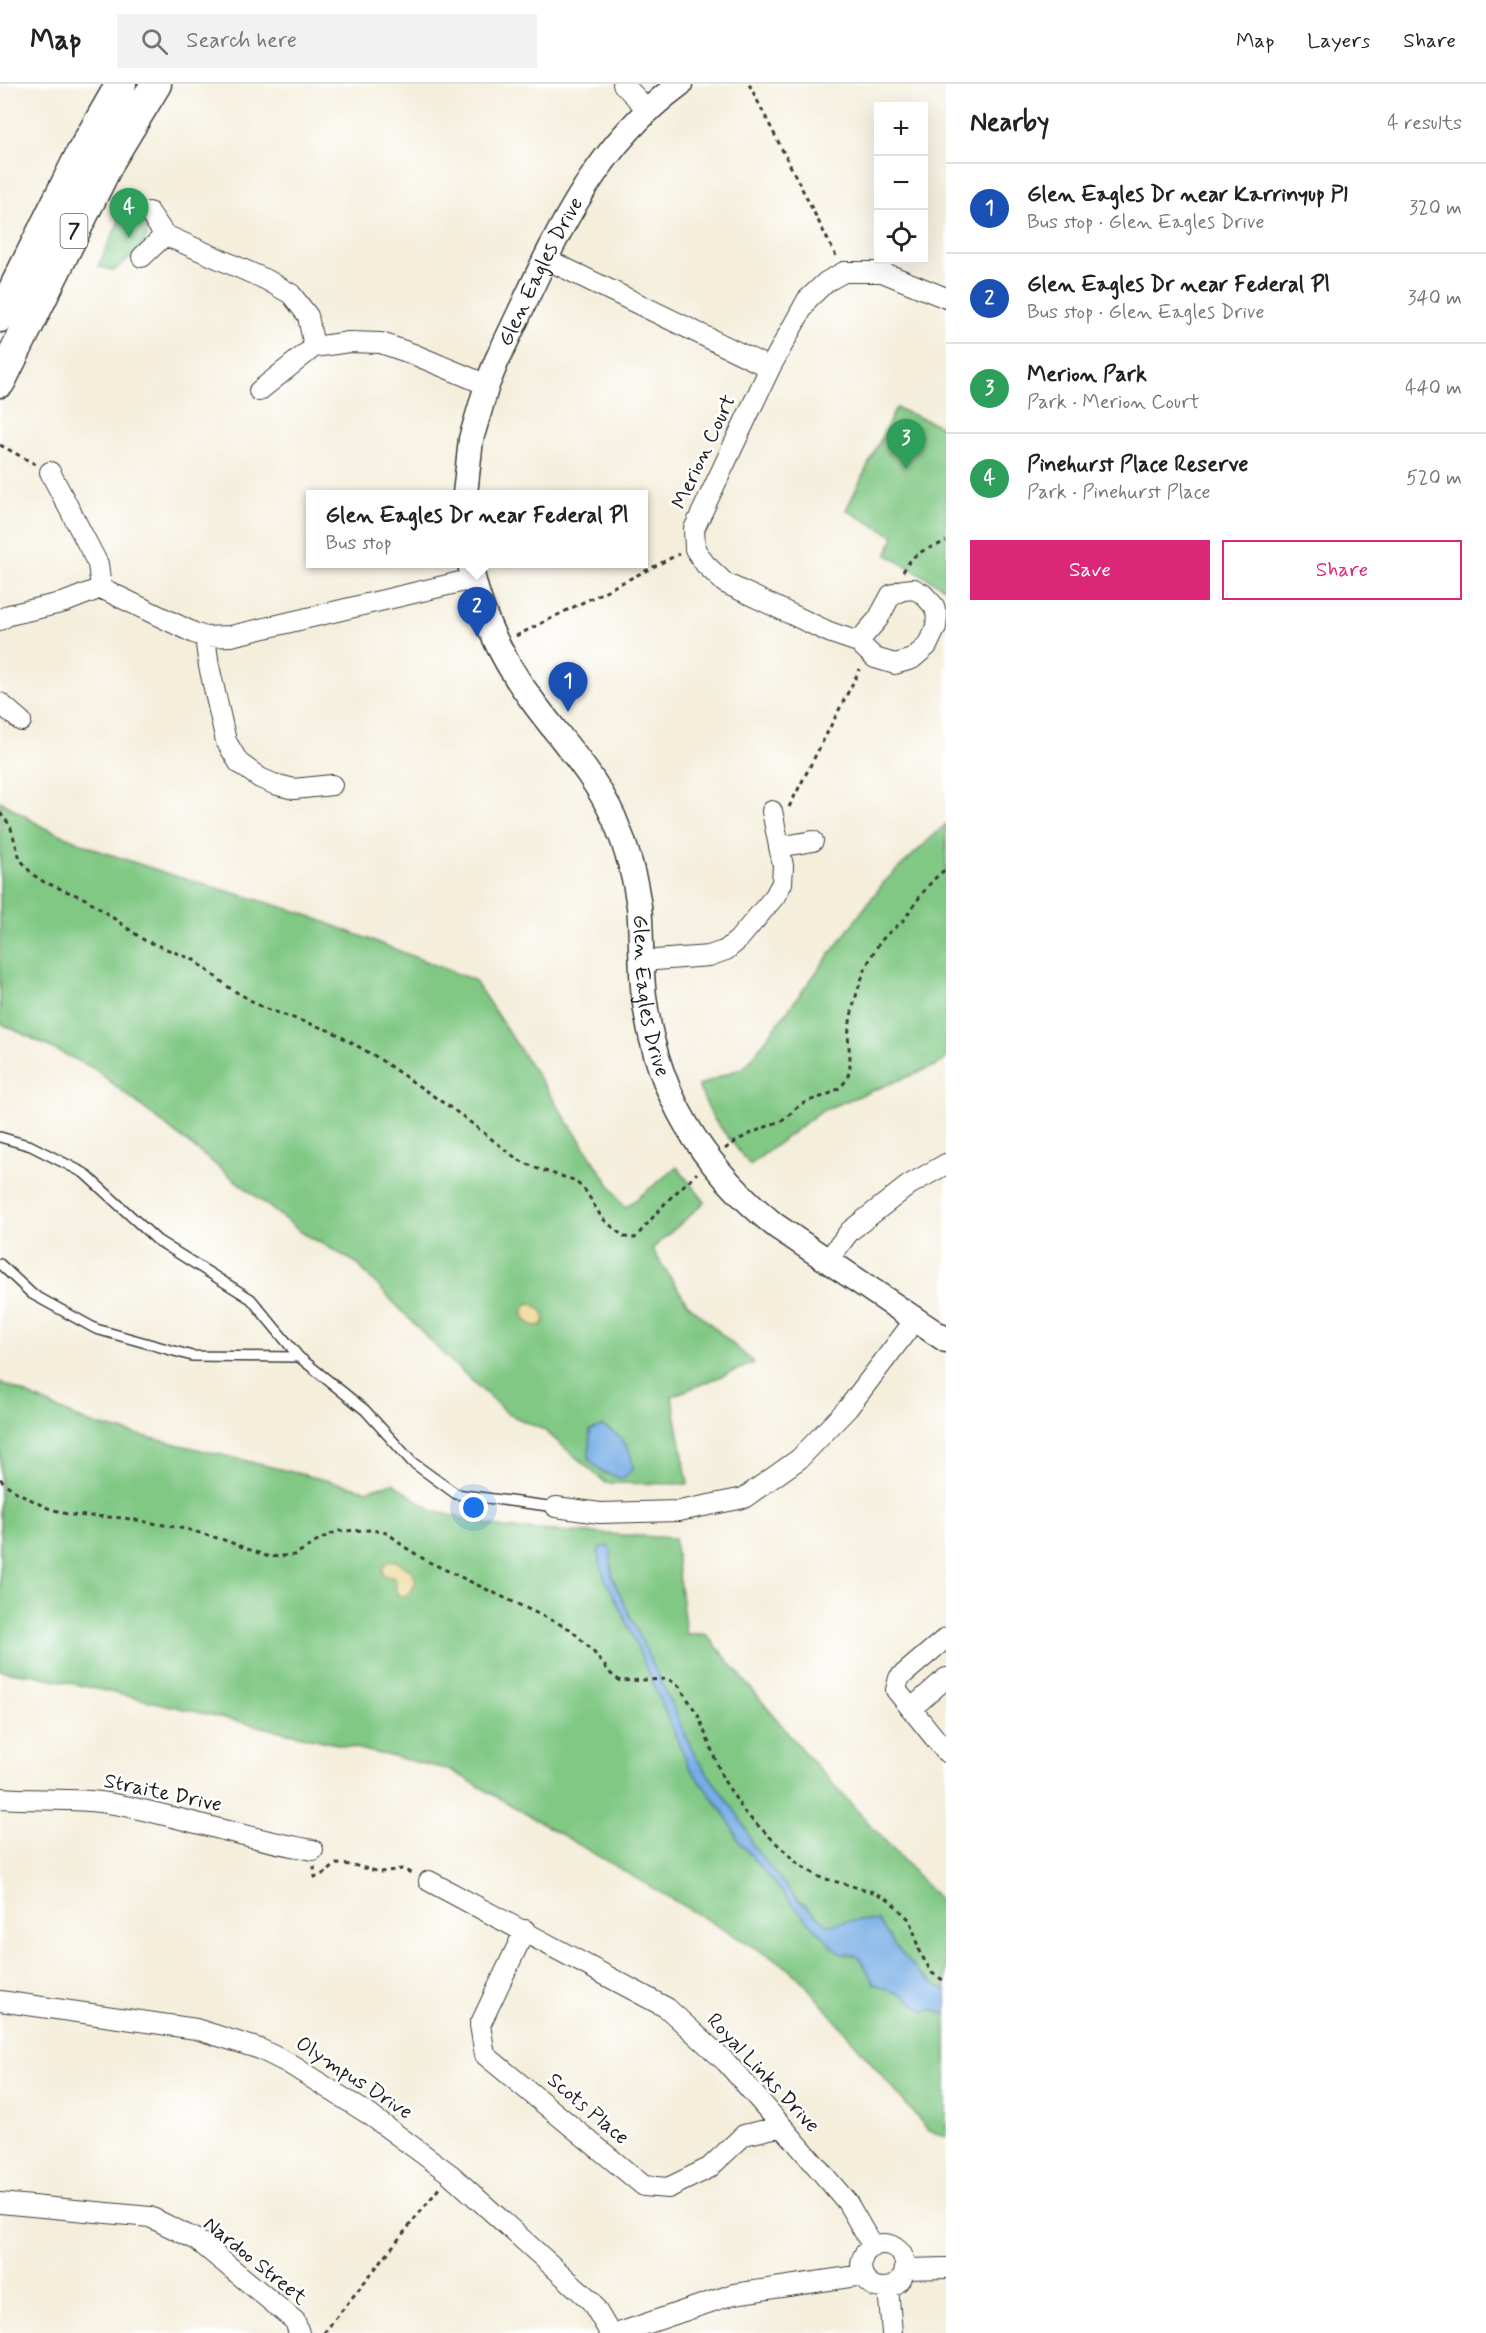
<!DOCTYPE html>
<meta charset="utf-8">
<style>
:root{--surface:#fff;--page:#f2f2f2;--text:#222;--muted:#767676;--line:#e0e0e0;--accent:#db2777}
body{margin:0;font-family:Mynerve,sans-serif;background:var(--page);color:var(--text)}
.controls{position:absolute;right:18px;top:18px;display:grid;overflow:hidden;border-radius:0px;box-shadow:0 6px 24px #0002}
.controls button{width:54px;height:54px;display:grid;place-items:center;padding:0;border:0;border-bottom:2px solid var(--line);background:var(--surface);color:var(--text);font:30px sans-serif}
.you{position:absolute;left:474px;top:1424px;width:21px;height:21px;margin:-15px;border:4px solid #fff;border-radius:50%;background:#1a73e8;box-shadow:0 0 0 9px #1a73e833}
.badge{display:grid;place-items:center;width:39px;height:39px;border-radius:50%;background:var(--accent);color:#fff;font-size:20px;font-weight:700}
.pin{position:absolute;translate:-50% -50px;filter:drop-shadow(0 2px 3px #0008)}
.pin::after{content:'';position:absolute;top:32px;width:21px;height:18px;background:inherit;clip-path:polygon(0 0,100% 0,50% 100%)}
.popup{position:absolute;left:306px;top:406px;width:342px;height:78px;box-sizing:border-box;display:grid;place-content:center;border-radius:0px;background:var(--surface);filter:drop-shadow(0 2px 4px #0005);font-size:20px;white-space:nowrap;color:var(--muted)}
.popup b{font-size:22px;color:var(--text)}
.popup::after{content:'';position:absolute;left:50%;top:100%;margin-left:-12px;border:12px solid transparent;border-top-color:var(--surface)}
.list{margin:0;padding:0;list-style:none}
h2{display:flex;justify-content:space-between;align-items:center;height:78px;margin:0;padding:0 24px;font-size:26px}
h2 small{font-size:20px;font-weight:400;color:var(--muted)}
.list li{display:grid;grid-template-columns:39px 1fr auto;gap:18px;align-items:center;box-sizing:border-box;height:90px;padding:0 24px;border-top:2px solid var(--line)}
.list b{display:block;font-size:22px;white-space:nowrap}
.list p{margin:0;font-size:20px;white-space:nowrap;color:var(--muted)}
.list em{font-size:20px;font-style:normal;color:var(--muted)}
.actions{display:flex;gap:12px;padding:18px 24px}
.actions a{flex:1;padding:14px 0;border:2px solid var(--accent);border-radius:0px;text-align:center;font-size:21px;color:var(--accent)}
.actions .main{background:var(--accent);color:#fff}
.icon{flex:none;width:33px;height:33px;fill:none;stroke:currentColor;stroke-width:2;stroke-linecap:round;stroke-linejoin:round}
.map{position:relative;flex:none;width:946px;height:2249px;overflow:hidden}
header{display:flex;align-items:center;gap:36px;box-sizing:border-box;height:84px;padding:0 30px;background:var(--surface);border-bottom:2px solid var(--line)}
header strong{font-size:28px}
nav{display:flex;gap:33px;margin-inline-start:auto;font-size:21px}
.search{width:420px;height:54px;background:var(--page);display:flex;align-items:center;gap:15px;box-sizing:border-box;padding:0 21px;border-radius:0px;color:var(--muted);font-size:22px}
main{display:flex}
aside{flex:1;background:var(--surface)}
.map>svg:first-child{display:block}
.green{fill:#80c884;stroke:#4e7250;stroke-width:1.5}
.sand{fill:#eeda9e;stroke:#857b5d;stroke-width:1.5}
.water{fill:#76ade5;stroke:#496480;stroke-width:1.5}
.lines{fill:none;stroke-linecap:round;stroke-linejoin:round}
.service-casing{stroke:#3c3c39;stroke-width:12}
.minor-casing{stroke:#3c3c39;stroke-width:22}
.tertiary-casing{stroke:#3c3c39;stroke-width:27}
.primary-casing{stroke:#3c3c39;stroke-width:33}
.path{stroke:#3c3c39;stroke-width:3;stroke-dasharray:4.5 4.5;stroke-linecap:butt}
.service{stroke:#fff;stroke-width:9}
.minor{stroke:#fff;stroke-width:20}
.tertiary{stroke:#fff;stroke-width:24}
.primary{stroke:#fff;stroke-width:30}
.labels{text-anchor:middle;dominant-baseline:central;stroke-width:5;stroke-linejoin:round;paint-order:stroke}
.shield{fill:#fff;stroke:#606060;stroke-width:1.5}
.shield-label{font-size:20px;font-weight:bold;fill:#1c1c1c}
.street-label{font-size:21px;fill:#1c1c1c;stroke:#fff}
</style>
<header>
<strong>Map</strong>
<div class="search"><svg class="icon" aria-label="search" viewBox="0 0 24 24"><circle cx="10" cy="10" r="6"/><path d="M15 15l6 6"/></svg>Search here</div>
<nav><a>Map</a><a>Layers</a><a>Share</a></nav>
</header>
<main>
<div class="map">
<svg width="946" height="2249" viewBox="0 0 946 2249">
<rect width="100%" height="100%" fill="#fff"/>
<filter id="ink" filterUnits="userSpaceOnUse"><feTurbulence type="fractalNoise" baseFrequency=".0167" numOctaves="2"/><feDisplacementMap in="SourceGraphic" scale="12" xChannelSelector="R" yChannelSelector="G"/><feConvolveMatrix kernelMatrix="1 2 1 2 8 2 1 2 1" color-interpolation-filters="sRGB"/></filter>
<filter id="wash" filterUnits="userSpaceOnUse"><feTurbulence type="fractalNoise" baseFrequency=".008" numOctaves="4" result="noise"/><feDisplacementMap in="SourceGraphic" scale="24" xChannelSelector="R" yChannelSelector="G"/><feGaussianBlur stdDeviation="1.35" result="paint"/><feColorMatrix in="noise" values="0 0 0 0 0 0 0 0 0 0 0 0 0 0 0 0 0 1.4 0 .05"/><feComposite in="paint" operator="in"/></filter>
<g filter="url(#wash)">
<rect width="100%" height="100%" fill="#f4eedb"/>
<path class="green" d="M 128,118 C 134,125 142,133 146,142 C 154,159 125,177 114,187 L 98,182 Z
M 896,324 L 946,344 L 946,505 L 887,471 L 894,452 L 846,426 Z
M 0,717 L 41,742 L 100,767 L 169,790 L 299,828 L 474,896 L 625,1124 L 677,1083 L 705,1118 L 652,1165 L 687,1219 L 754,1279 L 672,1312 L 688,1400 L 606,1399 L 544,1346 L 508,1330 L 442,1269 L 355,1178 L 301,1148 L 93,984 L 0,939 Z
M 946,740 L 946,975 L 937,981 L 821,1027 L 750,1081 L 713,1034 L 698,1002 L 746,982 L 884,798 Z
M 0,1298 L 89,1339 L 367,1406 L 393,1399 L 433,1427 L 503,1444 L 674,1454 L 686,1550 L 706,1550 L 808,1673 L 946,1823 L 946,2052 L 929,2047 L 803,1898 L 781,1879 L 451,1686 L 35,1591 L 0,1587 Z"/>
<path class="sand" d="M 528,1219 C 536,1219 544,1228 545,1236 L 542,1241 C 533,1244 524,1238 522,1228 Z
M 394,1476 L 411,1486 L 416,1497 L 411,1508 L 403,1513 C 392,1509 397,1503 396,1494 L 385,1492 L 382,1488 L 385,1479 Z"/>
<path class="water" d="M 602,1342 C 622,1350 632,1364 633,1385 L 622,1395 L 603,1388 L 589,1376 L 590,1346 Z
M 608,1462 L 611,1467 L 612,1492 L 620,1510 L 697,1675 L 738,1731 L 748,1749 L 752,1760 L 768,1781 L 797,1815 L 828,1840 L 860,1836 L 878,1837 L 894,1860 L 919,1889 L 946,1907 L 946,1931 L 931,1925 L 925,1928 L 905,1912 L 874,1900 L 861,1875 L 855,1871 L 842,1870 L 832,1861 L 802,1831 L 740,1759 L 726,1732 L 689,1683 L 622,1528 L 604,1493 L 598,1470 L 599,1464 Z"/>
</g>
<g filter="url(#ink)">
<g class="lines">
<g class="service-casing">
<path id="service" d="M 0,1053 L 31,1062 L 84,1089 L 157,1156 L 251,1215 L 299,1273 L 192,1272 L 96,1245 L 32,1210 L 0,1180
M 299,1273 L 365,1326 L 412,1378 L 456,1410 L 556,1423"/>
</g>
<g class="minor-casing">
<path id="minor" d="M 623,0 L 647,25
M 165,151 L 267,196 L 291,210 L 308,232 L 314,263
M 142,173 L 165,151 L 149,128
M 546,175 L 770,284
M 259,307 L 314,263 L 349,258 L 381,259 L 413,270 L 487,301
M 50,388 L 98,480 L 101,504 L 194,549 L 205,553 L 231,552 L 473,495
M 0,536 L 9,531 L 65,518 L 101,504
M 205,553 L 209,582 L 226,657 L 239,679 L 260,694 L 274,700 L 294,705 L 332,701
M 858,558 L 878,535 L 891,511 L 903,506 L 914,505 L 923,510 L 934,522 L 937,532 L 936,543 L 927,562 L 912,575 L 895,580 L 875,574 L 858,558 L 829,548 L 725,499 L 705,480 L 695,465 L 694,445 L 770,284 L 807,216 L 826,198 L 844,188 L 882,188 L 946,214
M 0,619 L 21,637
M 779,763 L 813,757
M 642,877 L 709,872 L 726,866 L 738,856 L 775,812 L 782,799 L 783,782 L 772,727
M 827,1177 L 850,1147 L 909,1101 L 946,1080
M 556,1423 L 600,1429 L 679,1427 L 744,1414 L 799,1375 L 848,1324 L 915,1236
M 946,1554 L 899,1594 L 896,1606 L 946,1668
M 911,1625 L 946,1594
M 0,1714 C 40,1717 81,1713 120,1721 C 185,1734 248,1755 313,1766
M 429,1797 L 667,1924 L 726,1978 L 782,2042 L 847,2118 L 873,2163
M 525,1846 L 480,1941 L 485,1971 L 644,2102 L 668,2104 L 709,2084 L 744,2051 L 782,2042
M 0,1917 L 196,1945 L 260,1965 L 288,1979 L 370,2031 L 450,2090 L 591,2217 L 610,2249
M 0,2119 L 150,2133 L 197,2156 L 295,2237 L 299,2249
M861 2182a22 22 0 1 1 44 0a22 22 0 1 1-44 0Z
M 906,2185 L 946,2184
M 888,2204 L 892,2249
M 619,2249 L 734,2210 L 863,2191"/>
</g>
<g class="tertiary-casing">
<g id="tertiary">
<path id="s1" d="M 465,410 L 471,355 L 487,301 L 497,276 C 547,174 585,69 680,0"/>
<path id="s2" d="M 470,480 C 480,530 503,578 534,619 C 562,657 594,690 614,734 C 626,762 635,792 639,822 C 642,852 640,882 644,912 C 656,1009 701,1082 776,1142 L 946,1256"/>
</g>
</g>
<g class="primary-casing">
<path id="primary" d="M 0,233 L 81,70 L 121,0
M 0,298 L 110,76 L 156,0"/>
</g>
<path class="path" d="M 749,0 L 836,172
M 0,361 L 35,380
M 903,488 C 915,465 924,468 946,457
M 516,552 L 679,470
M 789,723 L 860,585
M 0,729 L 10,741 L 20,775 L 32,790 L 44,798 L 88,816 L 144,856 L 194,876 L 231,905 L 264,924 L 331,947 L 375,972 L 461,1031 L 517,1075 L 538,1085 L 574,1096 L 585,1106 L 602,1134 L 624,1153 L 635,1154 L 667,1117 L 697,1089
M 725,1065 C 743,1051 762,1045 782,1036 C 790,1032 795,1023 804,1019 C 817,1013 835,1011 844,999 C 856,982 846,964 849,945 C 852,920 865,876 882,856 C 889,847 899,842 905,834 C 918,816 928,798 946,785
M 0,1395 L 13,1406 L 45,1423 L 70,1431 L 124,1434 L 186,1445 L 224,1456 L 269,1473 L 294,1471 L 328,1451 L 339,1447 L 372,1446 L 383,1448 L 389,1450 L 403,1462 L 427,1477 L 570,1545 L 592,1566 L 611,1590 L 620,1597 L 668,1595 L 679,1602 L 698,1631 L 723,1695 L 745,1729 L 799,1781 L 819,1793 L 873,1808 L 888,1815 L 911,1837 L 919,1867 L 932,1889 L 946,1898
M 314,1782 L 315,1793 L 327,1788 L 336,1780 L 353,1781 L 380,1788 L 402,1785 L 414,1790
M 324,2249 L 440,2103"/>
<use href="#service" class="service"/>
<use href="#minor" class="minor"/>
<use href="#tertiary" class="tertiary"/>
<use href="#primary" class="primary"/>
</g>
</g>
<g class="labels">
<rect class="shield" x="60.5" y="130" width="27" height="34" rx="4.5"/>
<g class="shield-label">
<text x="74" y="147">7</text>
</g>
<g class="street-label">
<text stroke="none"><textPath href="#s1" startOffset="237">Glen Eagles Drive</textPath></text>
<text transform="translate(704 368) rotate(-65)">Merion Court</text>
<text stroke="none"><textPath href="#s2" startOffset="477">Glen Eagles Drive</textPath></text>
<text transform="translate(163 1709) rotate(12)">Straite Drive</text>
<text transform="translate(763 1989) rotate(47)">Royal Links Drive</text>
<text transform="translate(354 1994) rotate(33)">Olympus Drive</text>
<text transform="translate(588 2025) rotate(40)">Scots Place</text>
<text transform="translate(255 2177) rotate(39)">Nardoo Street</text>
</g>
</g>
</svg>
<div class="controls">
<button>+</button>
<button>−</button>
<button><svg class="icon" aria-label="locate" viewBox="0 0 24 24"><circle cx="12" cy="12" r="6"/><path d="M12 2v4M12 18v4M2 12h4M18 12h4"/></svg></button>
</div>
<div class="you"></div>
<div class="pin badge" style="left:568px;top:628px;background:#1a4fb4">1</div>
<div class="pin badge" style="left:477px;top:553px;background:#1a4fb4">2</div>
<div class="popup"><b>Glen Eagles Dr near Federal Pl</b>Bus stop</div>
<div class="pin badge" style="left:906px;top:385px;background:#2e9e5b">3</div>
<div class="pin badge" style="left:129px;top:154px;background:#2e9e5b">4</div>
</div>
<aside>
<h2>Nearby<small>4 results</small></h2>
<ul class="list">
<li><span class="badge" style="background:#1a4fb4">1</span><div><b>Glen Eagles Dr near Karrinyup Pl</b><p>Bus stop · Glen Eagles Drive</p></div><em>320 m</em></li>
<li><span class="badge" style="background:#1a4fb4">2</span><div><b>Glen Eagles Dr near Federal Pl</b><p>Bus stop · Glen Eagles Drive</p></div><em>340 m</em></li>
<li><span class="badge" style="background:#2e9e5b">3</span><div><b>Merion Park</b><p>Park · Merion Court</p></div><em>440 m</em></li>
<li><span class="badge" style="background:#2e9e5b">4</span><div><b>Pinehurst Place Reserve</b><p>Park · Pinehurst Place</p></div><em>520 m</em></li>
</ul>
<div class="actions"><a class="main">Save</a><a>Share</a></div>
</aside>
</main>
